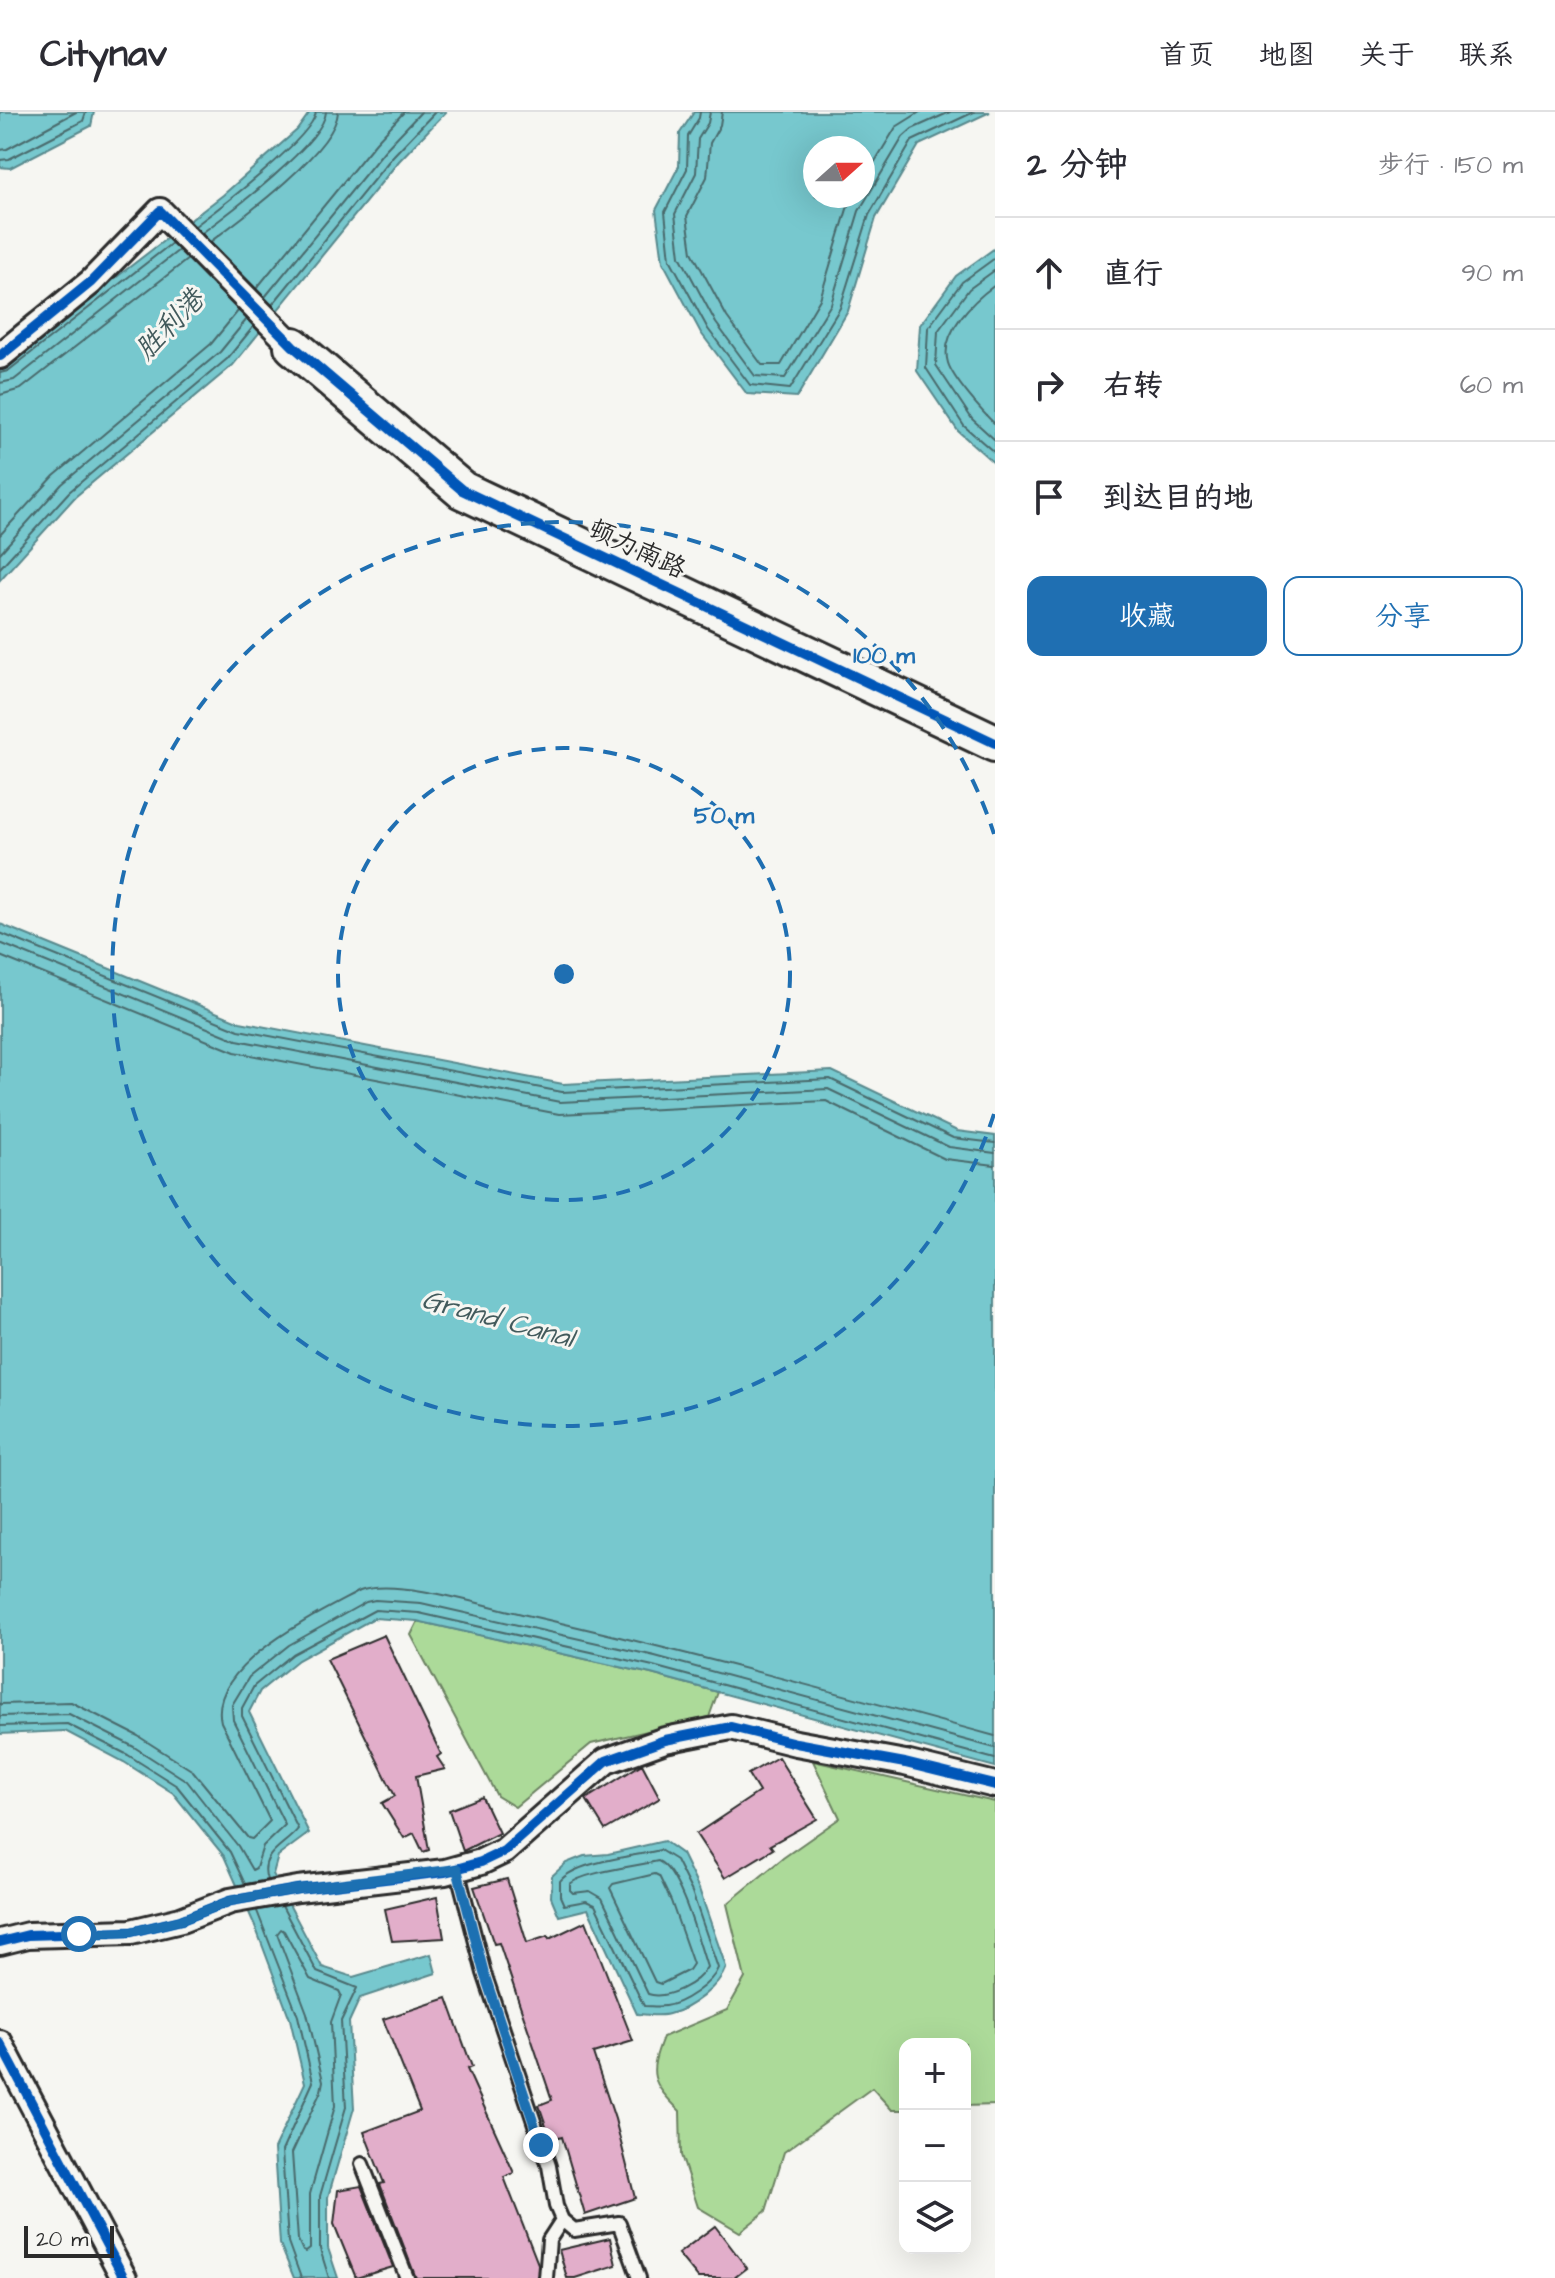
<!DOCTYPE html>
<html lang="zh">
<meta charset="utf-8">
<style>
:root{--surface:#fff;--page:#f2f2f3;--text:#2b2b33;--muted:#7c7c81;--line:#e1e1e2;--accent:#1f6fb2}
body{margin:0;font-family:"Architects Daughter","LXGW WenKai TC",sans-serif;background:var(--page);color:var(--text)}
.controls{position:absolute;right:24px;bottom:24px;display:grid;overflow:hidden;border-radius:16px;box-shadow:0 8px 32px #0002}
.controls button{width:72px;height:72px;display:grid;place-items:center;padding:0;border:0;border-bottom:2px solid var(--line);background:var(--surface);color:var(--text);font:40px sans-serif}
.compass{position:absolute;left:803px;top:24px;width:72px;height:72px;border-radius:50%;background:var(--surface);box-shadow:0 8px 32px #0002;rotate:69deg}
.scale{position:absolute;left:24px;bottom:20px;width:90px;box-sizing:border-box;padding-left:8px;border:4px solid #2b2b2b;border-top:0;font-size:22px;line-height:28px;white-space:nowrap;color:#2b2b2b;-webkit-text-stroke:6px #f6f6f2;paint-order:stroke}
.stop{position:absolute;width:24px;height:24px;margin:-18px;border:6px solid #1f6fb2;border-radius:50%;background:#fff}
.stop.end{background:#1f6fb2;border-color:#fff;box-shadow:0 2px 8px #0008}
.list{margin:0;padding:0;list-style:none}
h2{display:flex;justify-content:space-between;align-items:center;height:104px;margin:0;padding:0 32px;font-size:34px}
h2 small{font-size:26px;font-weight:400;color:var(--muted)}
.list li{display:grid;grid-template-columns:52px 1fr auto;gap:24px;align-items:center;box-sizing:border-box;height:112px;padding:0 32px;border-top:2px solid var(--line)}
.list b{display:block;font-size:30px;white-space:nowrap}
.list em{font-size:26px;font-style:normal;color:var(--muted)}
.actions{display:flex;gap:16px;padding:24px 32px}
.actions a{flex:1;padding:18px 0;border:2px solid var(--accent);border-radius:16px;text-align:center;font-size:28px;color:var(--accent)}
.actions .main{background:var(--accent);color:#fff}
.icon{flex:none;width:44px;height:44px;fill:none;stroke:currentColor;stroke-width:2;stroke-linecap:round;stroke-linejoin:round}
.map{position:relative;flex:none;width:995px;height:2166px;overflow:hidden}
header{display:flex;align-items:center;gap:48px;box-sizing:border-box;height:112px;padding:0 40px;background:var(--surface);border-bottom:2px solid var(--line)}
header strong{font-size:38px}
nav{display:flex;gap:44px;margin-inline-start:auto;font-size:28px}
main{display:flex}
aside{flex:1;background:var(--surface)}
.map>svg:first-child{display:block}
.green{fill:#acda99;stroke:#6c8262;stroke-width:2}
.water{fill:#77c8ce;stroke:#59898d;stroke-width:2;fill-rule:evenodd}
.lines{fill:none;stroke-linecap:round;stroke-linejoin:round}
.shore{stroke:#496a6c;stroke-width:2}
.building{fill:#e2aeca;stroke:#2b2b2b;stroke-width:2}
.lane-casing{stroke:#2b2b2b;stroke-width:18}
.street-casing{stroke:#2b2b2b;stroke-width:30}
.secondary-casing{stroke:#2b2b2b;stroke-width:42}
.lane{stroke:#f6f6f2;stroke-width:12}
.street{stroke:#f6f6f2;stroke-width:24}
.secondary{stroke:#f6f6f2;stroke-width:36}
.cycleway-casing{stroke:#f6f6f2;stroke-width:15}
.cycleway{stroke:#0057b8;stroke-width:10}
.route{stroke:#1f6fb2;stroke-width:10}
.ring{fill:none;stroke:#1f6fb2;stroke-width:4;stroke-dasharray:14 10}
.labels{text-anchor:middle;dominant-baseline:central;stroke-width:6;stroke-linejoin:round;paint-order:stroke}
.street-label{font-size:26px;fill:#2b2b2b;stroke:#f6f6f2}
.water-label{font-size:28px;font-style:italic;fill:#425a5c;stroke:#f6f6f2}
.centre{fill:#1f6fb2;stroke:#f6f6f2;stroke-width:4}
.ring-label{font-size:24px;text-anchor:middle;font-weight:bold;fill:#1f6fb2;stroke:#f6f6f2;stroke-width:6;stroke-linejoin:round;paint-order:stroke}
</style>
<header>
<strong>Citynav</strong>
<nav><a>首页</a><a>地图</a><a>关于</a><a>联系</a></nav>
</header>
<main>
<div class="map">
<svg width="995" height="2166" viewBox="0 0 995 2166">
<rect width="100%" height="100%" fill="#f6f6f2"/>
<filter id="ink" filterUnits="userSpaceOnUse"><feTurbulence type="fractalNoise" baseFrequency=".0125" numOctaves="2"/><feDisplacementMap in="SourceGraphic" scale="16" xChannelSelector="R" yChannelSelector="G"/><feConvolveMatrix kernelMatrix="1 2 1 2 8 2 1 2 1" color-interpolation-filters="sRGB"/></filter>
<g filter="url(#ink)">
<path class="green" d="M 418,1509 L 651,1562 L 718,1580 L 709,1605 L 591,1632 L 515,1695 L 497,1684 L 411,1523 Z
M 813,1649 L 995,1690 L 995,1993 L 965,1994 L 965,1932 L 905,1932 L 905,1998 L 892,1998 L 872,1976 L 784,2040 L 766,2099 L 740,2120 L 698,2095 L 681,2043 L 680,1999 C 651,1970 648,1963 663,1925 L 727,1898 L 745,1866 L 727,1792 L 783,1746 L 840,1706 Z"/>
<path class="water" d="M 0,0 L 94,0 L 91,14 L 10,56 L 0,55 Z
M 310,0 L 446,0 L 399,49 L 233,253 L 75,385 L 0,468 L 0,255 L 223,83 L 297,18 Z
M 694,0 L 990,0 L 919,33 L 876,106 L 848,199 L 797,285 L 747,282 L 701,221 L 663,150 L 656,98 L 679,54 L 680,21 ZM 815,36 L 863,36 L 863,84 L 815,84 Z
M 995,136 L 995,352 L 958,319 L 917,259 L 920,213 L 956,164 Z
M 0,812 L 240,910 L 563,972 L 832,959 L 957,1019 L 995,1024 L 995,1655 L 651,1562 L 417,1509 L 374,1506 L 298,1548 L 260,1579 L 249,1600 L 309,1721 L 278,1744 L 273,1762 L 322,1855 L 353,1865 L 431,1842 L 436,1861 L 360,1886 L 349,1910 L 354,1996 L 328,2085 L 328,2136 L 338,2166 L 294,2166 L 280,2132 L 274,2037 L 305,1971 L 290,1907 L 255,1814 L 224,1744 L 173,1681 L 124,1650 L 65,1619 L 0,1622 Z
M 664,1729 L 682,1742 L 699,1777 L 726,1855 C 719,1875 690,1897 669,1902 C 660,1905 647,1902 637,1902 L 588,1797 L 559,1804 L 551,1785 L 552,1764 L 566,1751 L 584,1744 L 608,1742 Z"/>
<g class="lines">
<path class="shore" d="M 700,0 L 699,6 L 688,24 L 687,57 L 665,100 L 670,147 L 708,217 L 750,273 L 790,277 L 840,196 L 869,103 L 912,29 L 974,0
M 710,0 L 708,11 L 698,27 L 696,61 L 675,102 L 680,144 L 716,211 L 755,264 L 785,266 L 831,192 L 859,99 L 903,25 L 912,17 L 950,0
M 722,0 L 720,13 L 710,31 L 707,65 L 687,104 L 692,140 L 727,205 L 762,253 L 781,253 L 820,187 L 847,97 L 854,84
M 0,38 L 7,37 L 76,0
M 0,48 L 9,47 L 83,9 L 86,0
M 863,69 L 896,15 L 920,0
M 195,114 C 218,97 313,25 316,0
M 202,121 C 228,102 324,30 326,0
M 210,130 C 241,107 336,37 338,0
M 995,146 L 962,170 L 928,216 L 926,256 L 964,314 L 995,341
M 995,158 L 969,177 L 938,219 L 936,253 L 972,307 L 995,328
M 995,173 C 974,188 939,221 948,251 C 953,267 983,301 995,312
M 256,177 L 376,30 L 404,0
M 265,185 L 385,38 L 421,0
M 272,193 L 393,44 L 435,0
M 0,261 L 8,259 L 172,131
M 0,271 L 14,268 L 179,138
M 0,283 L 21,277 L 188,147
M 0,423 L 54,364 L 211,232 L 238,199
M 0,441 L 62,372 L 220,240 L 247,207
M 0,456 L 69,380 L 227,247 L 254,214
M 0,821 L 239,918 L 562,980 L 830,967 L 953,1026 L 995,1031
M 0,831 L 237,928 L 560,990 L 828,977 L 949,1035 L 995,1041
M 0,844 L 235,940 L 559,1002 L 826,989 L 945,1047 L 995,1053
M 0,1592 L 71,1590 L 138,1624 L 193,1659 L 248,1726 L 252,1727 L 270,1709 L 221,1610 C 207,1553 320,1501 360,1479 C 396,1466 483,1493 522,1502 C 681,1538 838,1581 995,1624
M 0,1604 L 69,1602 L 134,1635 L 187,1669 L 238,1734 L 252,1758 L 256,1756 L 263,1734 L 285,1713 L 233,1608 L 232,1593 L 249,1565 L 289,1533 L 366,1490 L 375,1488 L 421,1491 L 655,1544 L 995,1636
M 0,1614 L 67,1612 L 128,1643 L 177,1674 L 230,1740 L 245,1772
M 660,1738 L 676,1748 L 692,1780 L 718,1856 C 712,1872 682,1892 665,1894 C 658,1895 651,1894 644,1894 L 595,1793 L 586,1789 L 564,1793 L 560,1784 L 560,1769 C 576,1749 633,1745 660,1738 Z
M 658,1749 C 680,1758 699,1831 707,1855 C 698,1872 666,1888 648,1882 L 602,1786 L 590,1779 L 573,1781 L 570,1778 L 570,1772 C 583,1760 638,1754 658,1749 Z
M 655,1762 L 659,1764 L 671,1789 L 693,1852 L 689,1858 L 661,1872 L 655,1870 L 610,1776 L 613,1772 Z
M 267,1768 C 258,1741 285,1734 298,1717 L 242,1604 L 242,1596 L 254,1574 L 293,1542 L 375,1498 L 419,1501 L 653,1554 L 995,1647
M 282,1794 L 317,1860 L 357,1876 L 341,1909 L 346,1995 L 320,2084 L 320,2137 L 329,2166
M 257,1799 L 298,1904 L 313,1970 L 282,2039 L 288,2130 L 301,2166
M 281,1817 L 284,1819 L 310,1867 L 339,1879 L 341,1883 L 331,1910 L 335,1994 L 310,2082 L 310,2137 L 306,2140 L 303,2139 L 298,2128 L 292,2041 L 321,1979 L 323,1969 L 307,1901 L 277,1822 Z"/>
</g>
<path class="building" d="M 384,1523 L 441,1642 L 437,1645 L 445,1657 L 416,1664 L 429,1738 L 423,1740 L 414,1721 L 404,1726 L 382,1691 L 395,1684 L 327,1547 Z
M 778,1645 L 817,1707 L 770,1733 L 773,1737 L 725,1766 L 696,1722 L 759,1680 L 748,1662 Z
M 642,1652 L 660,1686 L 605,1718 L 586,1687 Z
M 482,1685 L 499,1721 L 463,1739 L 449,1698 Z
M 507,1767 L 527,1831 L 548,1824 L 549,1827 L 586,1809 L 633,1929 L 593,1941 L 615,2007 L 635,2086 L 585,2103 L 562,2025 L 551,2028 L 539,1993 L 552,1988 L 499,1831 L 494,1832 L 474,1775 Z
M 437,1785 L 444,1826 L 392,1829 L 385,1797 Z
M 447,1886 L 472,1955 L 467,1957 L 514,2061 L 504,2065 L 538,2152 L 537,2166 L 416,2166 L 380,2072 L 384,2071 L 364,2020 L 420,1999 L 383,1907 Z
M 361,2074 L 393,2155 L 356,2166 L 334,2112 L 338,2078 Z
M 715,2114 L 747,2156 L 734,2166 L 698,2166 L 678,2142 Z
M 610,2126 L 616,2153 L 575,2166 L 567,2166 L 559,2138 Z"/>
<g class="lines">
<g class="lane-casing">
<path id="lane" d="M 457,1757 L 484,1861 L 549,2054 L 556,2094 L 562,2108 L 574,2118 L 619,2111 L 639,2166
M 362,2052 L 407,2166
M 546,2166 L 549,2128 L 562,2108"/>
</g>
<g class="street-casing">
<path id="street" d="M 0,244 L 91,170 L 160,99 L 293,234
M 0,1830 L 28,1823 L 131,1820 L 181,1808 L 230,1789 L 298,1777 L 445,1760 L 481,1750 L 504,1739 L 606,1649 L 665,1628 L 731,1615 L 796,1631 L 905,1651 L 995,1673
M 0,1931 L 124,2166"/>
</g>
<g class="secondary-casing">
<path id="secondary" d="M 293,234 L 462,378 L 995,631"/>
</g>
<use href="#lane" class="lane"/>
<use href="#street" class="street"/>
<use href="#secondary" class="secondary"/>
<g class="cycleway-casing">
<path id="cycleway" d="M 0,244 L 91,170 L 160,99 L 293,234 L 462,378 L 995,631
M 0,1830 L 28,1823 L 131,1820 L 181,1808 L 230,1789 L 298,1777 L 445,1760 L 481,1750 L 504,1739 L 606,1649 L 665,1628 L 731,1615 L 796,1631 L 905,1651 L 995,1673
M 0,1931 L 124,2166"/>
</g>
<use href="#cycleway" class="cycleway"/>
</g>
</g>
<g class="lines" filter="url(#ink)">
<path class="route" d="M 79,1822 L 131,1820 L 181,1808 L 230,1789 L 298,1777 L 457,1757 L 484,1861 L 541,2033"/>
</g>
<g class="ring">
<circle cx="564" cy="862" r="226"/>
<path d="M994 1002A452 452 0 1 1 994 722"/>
</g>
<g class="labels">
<g class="street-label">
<text transform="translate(637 437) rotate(25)">顿力南路</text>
</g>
<g class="water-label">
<text transform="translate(170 213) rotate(-46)">胜利港</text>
<text transform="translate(498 1207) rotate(15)">Grand Canal</text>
</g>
</g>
<circle cx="564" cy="862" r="12" class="centre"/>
<g class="ring-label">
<text x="884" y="551">100 m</text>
<text x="724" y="711">50 m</text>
</g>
</svg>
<div class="controls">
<button>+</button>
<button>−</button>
<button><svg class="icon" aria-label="layers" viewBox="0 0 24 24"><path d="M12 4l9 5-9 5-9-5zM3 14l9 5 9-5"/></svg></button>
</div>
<svg class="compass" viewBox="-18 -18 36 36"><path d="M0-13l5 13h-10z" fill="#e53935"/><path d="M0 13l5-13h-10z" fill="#7c7c81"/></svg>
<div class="scale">20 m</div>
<div class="stop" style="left:79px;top:1822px"></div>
<div class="stop end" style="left:541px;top:2033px"></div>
</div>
<aside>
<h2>2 分钟<small>步行 · 150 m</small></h2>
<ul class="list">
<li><svg class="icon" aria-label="ahead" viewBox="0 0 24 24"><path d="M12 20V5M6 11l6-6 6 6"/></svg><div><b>直行</b></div><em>90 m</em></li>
<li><svg class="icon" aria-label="right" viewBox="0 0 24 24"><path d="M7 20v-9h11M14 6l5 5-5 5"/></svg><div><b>右转</b></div><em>60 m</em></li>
<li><svg class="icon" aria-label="arrive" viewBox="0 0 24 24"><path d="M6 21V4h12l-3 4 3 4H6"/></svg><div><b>到达目的地</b></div></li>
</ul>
<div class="actions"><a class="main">收藏</a><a>分享</a></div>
</aside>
</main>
